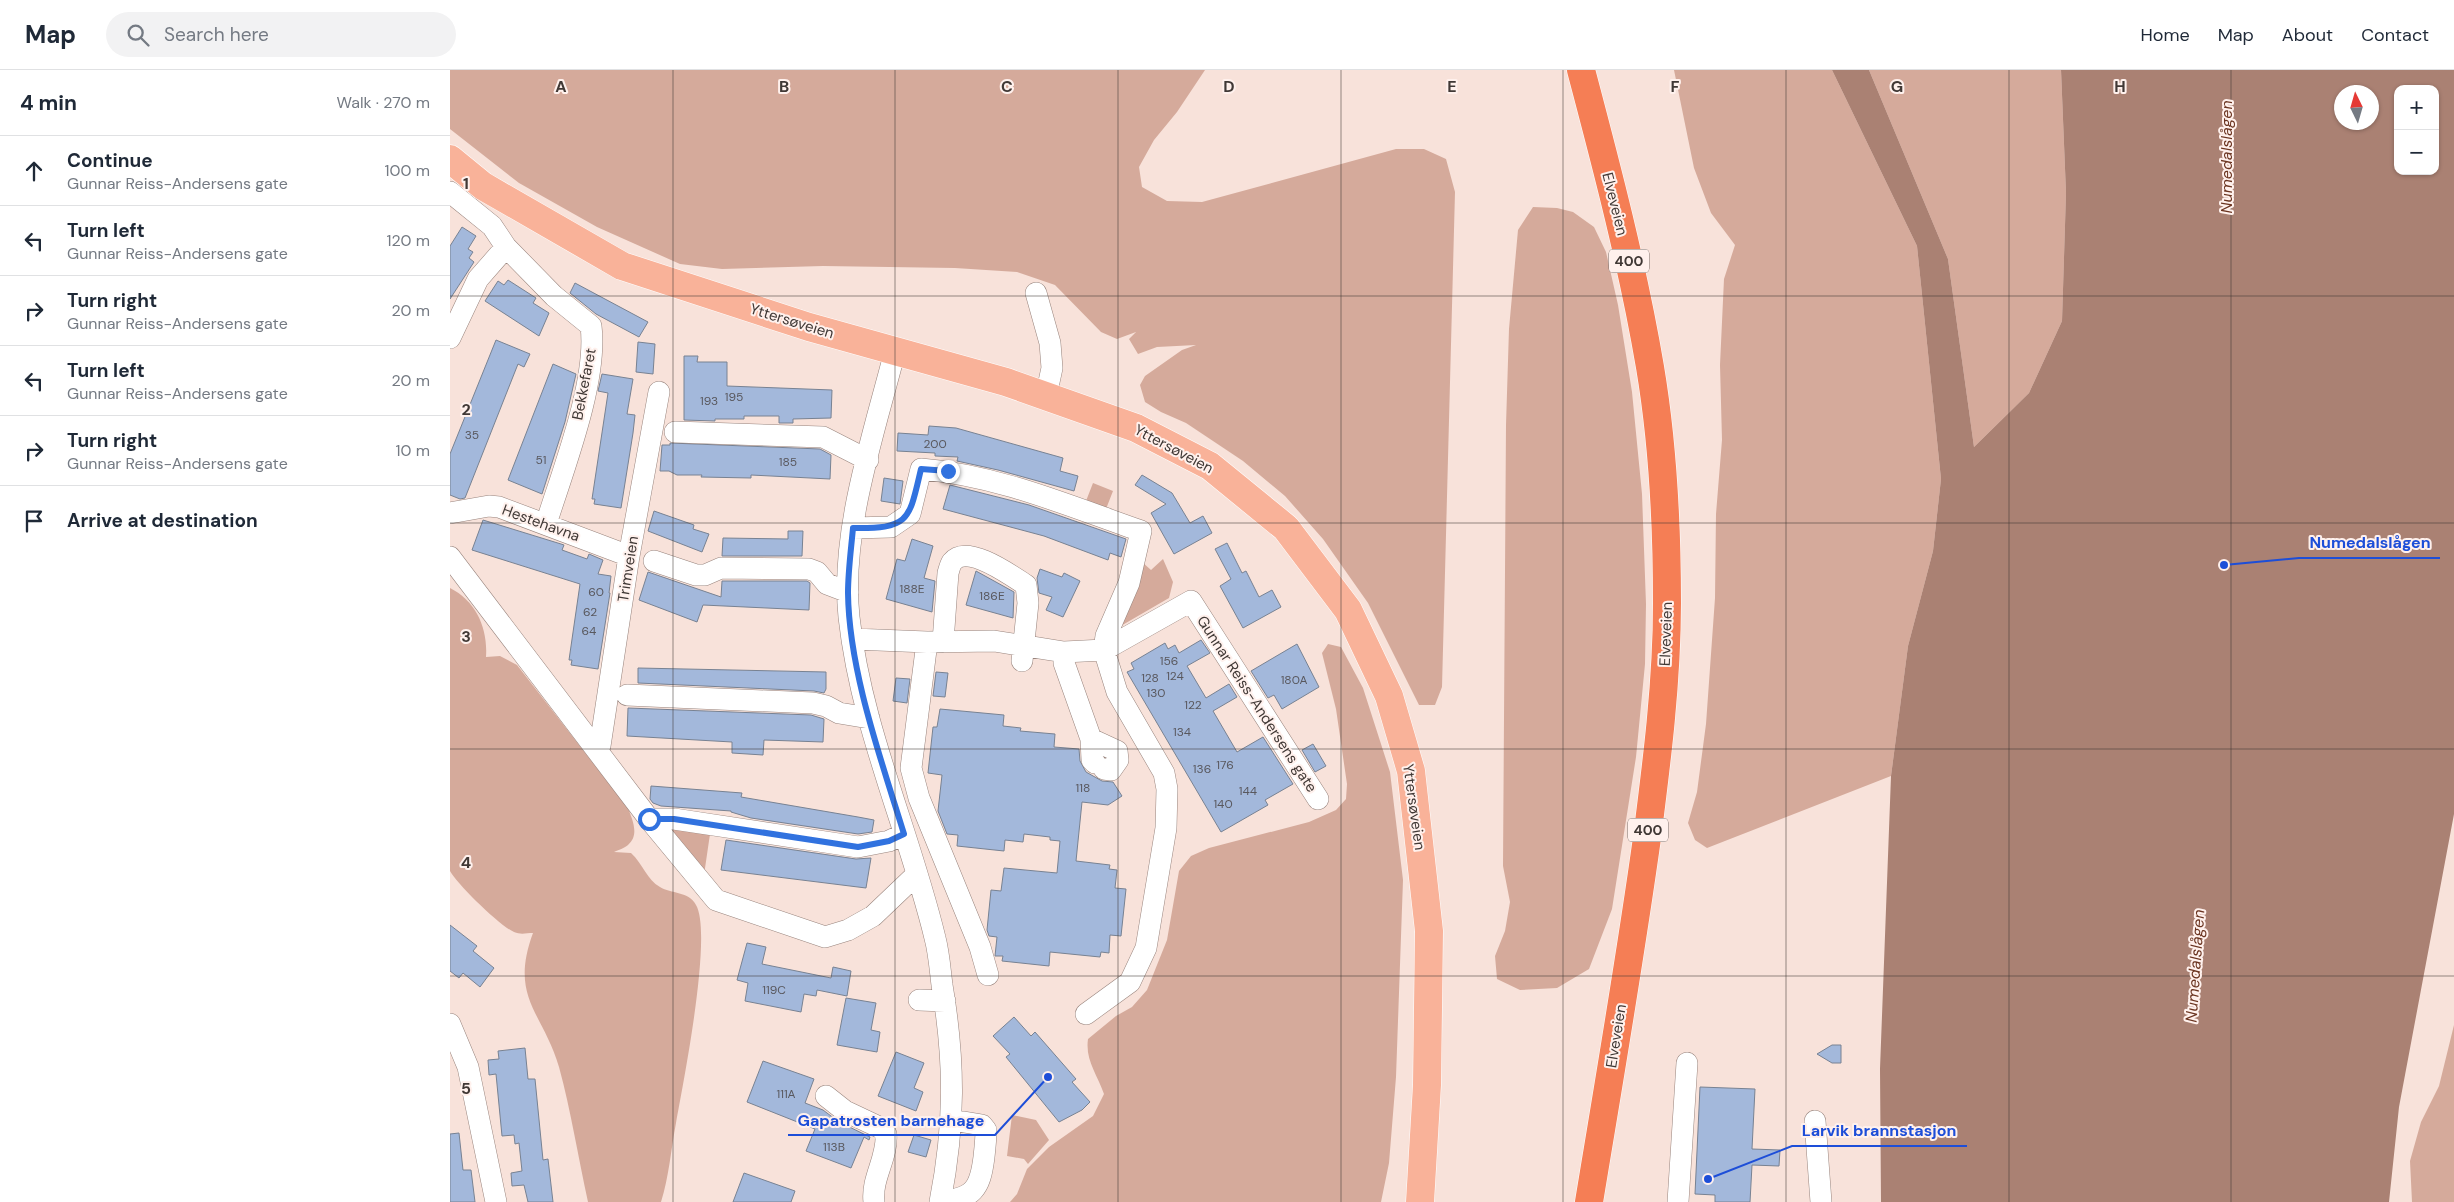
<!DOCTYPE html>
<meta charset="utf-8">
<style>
:root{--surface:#fff;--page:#f2f2f3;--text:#1f2937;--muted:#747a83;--line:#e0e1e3}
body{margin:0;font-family:"DM Sans",sans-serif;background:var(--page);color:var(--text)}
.controls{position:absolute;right:15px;top:15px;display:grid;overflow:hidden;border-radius:10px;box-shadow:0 1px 4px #0004}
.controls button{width:45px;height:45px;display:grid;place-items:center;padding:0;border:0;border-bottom:1px solid var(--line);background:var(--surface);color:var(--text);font:25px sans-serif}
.compass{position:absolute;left:1884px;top:15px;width:45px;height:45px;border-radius:50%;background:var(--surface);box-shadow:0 1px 4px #0004;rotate:355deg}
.stop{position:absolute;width:15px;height:15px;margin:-11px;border:4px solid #3172df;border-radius:50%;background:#fff}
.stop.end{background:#3172df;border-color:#fff;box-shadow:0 1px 5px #0008}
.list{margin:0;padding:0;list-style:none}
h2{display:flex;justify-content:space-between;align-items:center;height:65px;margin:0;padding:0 20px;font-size:21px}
h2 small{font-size:16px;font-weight:400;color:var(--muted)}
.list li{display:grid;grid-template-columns:32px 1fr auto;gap:15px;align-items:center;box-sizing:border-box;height:70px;padding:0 20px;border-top:1px solid var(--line)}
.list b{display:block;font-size:19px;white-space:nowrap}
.list p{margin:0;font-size:16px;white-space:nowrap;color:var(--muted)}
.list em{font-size:16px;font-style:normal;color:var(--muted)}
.icon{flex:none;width:28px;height:28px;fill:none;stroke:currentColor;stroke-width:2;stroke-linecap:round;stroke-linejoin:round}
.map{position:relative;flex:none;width:2004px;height:1132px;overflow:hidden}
header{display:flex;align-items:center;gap:30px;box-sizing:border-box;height:70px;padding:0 25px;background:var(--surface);border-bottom:1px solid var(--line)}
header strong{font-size:24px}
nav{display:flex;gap:28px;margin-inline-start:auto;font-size:18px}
.search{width:350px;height:45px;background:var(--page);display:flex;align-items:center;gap:12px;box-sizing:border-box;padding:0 18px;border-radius:28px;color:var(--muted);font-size:19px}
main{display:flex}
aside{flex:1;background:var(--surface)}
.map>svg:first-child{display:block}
.green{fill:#d5aa9b}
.water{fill:#aa8173;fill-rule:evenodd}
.building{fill:#a3b8db;stroke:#788292}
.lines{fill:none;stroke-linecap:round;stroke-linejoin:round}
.minor-casing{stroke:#98847d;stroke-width:22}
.major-casing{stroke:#fff;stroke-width:29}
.highway-casing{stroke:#fff;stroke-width:29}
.minor{stroke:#fff;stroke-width:21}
.major{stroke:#f9b299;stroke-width:28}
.highway{stroke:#f57e55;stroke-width:28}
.route{stroke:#3172df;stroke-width:6}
.grid{fill:none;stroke:#403835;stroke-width:1;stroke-opacity:0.55}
.labels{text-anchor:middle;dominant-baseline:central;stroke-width:4;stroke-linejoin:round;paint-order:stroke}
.number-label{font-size:12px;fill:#59585e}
.shield{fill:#fff1ed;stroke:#79706c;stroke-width:1}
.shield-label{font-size:14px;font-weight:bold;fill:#403835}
.street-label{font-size:15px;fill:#403835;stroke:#fff1ed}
.water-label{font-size:16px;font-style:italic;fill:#6b3420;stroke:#fff1ed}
.grid-label{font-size:16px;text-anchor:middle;font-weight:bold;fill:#403835;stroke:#fff1ed;stroke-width:4;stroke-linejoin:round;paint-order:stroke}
.leader{fill:none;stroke:#1d4ed8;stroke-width:2}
.callout-dot{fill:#1d4ed8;stroke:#fff1ed;stroke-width:2}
.callout-label{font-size:16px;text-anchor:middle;font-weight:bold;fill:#1d4ed8;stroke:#fff1ed;stroke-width:4;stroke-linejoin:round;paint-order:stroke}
</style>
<header>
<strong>Map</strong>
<div class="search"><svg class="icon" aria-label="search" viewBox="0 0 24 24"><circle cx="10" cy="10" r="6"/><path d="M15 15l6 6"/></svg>Search here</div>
<nav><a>Home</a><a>Map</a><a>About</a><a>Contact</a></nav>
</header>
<main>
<aside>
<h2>4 min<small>Walk · 270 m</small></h2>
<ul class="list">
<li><svg class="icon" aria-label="ahead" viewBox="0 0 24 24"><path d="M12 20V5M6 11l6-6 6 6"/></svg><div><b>Continue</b><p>Gunnar Reiss-Andersens gate</p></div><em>100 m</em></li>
<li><svg class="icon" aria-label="left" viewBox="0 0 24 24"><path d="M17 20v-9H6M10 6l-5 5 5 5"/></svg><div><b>Turn left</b><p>Gunnar Reiss-Andersens gate</p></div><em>120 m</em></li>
<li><svg class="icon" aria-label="right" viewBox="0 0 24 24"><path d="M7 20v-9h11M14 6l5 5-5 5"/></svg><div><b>Turn right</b><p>Gunnar Reiss-Andersens gate</p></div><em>20 m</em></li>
<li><svg class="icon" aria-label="left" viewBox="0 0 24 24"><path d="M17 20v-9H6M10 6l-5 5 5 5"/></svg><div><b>Turn left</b><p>Gunnar Reiss-Andersens gate</p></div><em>20 m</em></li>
<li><svg class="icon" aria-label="right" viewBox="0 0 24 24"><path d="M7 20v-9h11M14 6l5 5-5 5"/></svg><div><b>Turn right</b><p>Gunnar Reiss-Andersens gate</p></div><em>10 m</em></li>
<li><svg class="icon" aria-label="arrive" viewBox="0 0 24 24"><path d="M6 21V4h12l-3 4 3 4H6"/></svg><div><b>Arrive at destination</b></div></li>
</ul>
</aside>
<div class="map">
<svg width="2004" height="1132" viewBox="0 0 2004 1132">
<rect width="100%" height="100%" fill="#f8e2da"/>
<path class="green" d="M 0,0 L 755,0 L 727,42 L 704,70 L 689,97 L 692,117 L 717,131 L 752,132 L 946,79 L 974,79 L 996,89 L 1005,122 L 992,617 L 985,635 L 969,635 L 918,533 L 873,469 L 835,426 L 793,391 L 736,353 L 711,342 L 695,332 L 690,315 L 695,306 L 732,280 L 746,275 L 707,277 L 688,284 L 679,269 L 686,262 L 667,269 L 651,262 L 605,215 L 567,202 L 505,198 L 373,196 L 272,199 L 230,194 L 147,157 L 69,113 L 0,59 Z
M 1224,0 L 1382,0 L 1467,176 L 1491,409 L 1483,481 L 1458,576 L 1441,706 L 1257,778 L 1245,770 L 1238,753 L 1247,722 L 1256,654 L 1265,528 L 1266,444 L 1272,370 L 1270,295 L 1274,209 L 1285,175 L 1261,143 L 1244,98 Z
M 1419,0 L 1611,0 L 1616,123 L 1612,251 L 1579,323 L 1524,377 L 1498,189 Z
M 1083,137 L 1107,138 L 1123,142 L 1144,157 L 1156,182 L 1168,235 L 1182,322 L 1192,424 L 1196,534 L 1195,594 L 1186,687 L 1162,839 L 1139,899 L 1107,918 L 1070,920 L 1047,909 L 1045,886 L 1055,861 L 1060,832 L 1053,796 L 1056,355 L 1059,259 L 1068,160 Z
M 643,413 L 663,421 L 656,439 L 636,431 Z
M 713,489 L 723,512 L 719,528 L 669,557 L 692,492 L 701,500 Z
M 0,518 C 26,531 38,558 36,587 L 50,586 L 67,595 L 178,738 C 182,749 190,765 178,775 C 175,778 168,780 164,782 L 181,783 C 193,794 197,810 210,817 C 221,824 239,821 246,835 C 263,864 233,1014 226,1053 C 221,1079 219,1107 211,1132 L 138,1132 C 128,1087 121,1041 109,997 C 93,942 59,928 83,863 C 76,863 71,865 64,862 C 51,857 7,814 0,801 Z
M 878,574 L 891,577 L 913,618 L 940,702 L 953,810 L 946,1007 L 939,1093 L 931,1132 L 560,1132 L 567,1124 L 577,1099 L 599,1077 L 643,1046 L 654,1024 C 647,1004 635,990 638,969 L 666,946 L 682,937 L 697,920 L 717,870 L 729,801 L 741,786 L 759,778 L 859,752 L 886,740 L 896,729 L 897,714 L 886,639 L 872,583 Z
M 218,758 L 260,764 L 254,805 Z
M 2004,955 L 2004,1132 L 1962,1132 L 1960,1091 L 1971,1052 L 1989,1016 Z
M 562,1045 L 586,1050 L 599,1070 L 578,1094 L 574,1089 L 557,1086 Z"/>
<path class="water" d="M 1382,0 L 1419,0 L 1498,189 L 1524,377 L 1579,323 L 1612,251 L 1616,123 L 1611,0 L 2004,0 L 2004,744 L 1949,1037 L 1939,1132 L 1431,1132 L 1430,999 L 1441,706 L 1458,576 L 1483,481 L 1491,409 L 1467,176 ZM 1948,19 L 1985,19 L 1985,101 L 1948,101 ZM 1892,22 L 1922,22 L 1922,52 L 1892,52 Z"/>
<path class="building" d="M 12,157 L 26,166 L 18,179 L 23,182 L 19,188 L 24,192 L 0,229 L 0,176 Z
M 58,210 L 86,228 L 83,233 L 99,243 L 89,266 L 35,231 L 48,211 L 54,215 Z
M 125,213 L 198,252 L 189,267 L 146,244 L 120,223 Z
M 46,270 L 80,284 L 74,297 L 68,294 L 15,428 L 10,429 L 0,425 L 0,384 Z
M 188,272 L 205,274 L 203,304 L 186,302 Z
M 234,286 L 248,286 L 247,292 L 277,292 L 277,316 L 382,320 L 381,348 L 343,349 L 343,353 L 329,353 L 329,346 L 294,346 L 294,349 L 265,349 L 265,351 L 234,350 Z
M 103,294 L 126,304 L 115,352 L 92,424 L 58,410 Z
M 152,304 L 183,309 L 177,344 L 185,345 L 183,363 L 171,438 L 144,434 L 145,429 L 142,429 L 158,323 L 148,321 Z
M 479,356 L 506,358 L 613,388 L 610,401 L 628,406 L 624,421 L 548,400 L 507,391 L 508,387 L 485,386 L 485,383 L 447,381 L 448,363 L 478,365 Z
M 220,373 L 370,379 L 381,385 L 380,409 L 301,405 L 301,408 L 251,407 L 252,405 L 227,405 L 219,401 L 210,401 L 212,375 L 220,375 Z
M 692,405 L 722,423 L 740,453 L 753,446 L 762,463 L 724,484 L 701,443 L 716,434 L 685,415 Z
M 434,408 L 453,411 L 450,434 L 431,431 Z
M 500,415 L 579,435 L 676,469 L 671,487 L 660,483 L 658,490 L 594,466 L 493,439 Z
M 204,441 L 244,455 L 243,459 L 259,464 L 252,482 L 198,461 Z
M 33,450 L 111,474 L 114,475 L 112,480 L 137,489 L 139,484 L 153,490 L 148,504 L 161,506 L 159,523 L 160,523 L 148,599 L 121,595 L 122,590 L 119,590 L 130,514 L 22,480 Z
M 338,461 L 353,461 L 352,486 L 272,486 L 273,468 L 338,469 Z
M 462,469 L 483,476 L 474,508 L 485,511 L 482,542 L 436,529 L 447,489 L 455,491 Z
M 777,473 L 792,503 L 796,501 L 809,527 L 822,520 L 831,537 L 793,558 L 770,516 L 781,509 L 765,479 Z
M 590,499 L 612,507 L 614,503 L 630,511 L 613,547 L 596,540 L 602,527 L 589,523 L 587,508 Z
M 526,501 L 564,522 L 563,548 L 516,535 Z
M 198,502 L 271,527 L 272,511 L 357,511 L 360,513 L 359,540 L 253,535 L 247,552 L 189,530 Z
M 751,570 L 760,583 L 737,596 L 756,628 L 779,614 L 787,627 L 763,641 L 787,682 L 813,667 L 843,714 L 815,730 L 818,735 L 771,762 L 677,602 L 684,599 L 681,593 L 715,573 L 718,579 L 725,575 L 729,583 Z
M 847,574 L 869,617 L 832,639 L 824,625 L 818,628 L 801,601 Z
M 188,598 L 376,602 L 376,619 L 374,623 L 364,621 L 188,613 Z
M 486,602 L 498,603 L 495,627 L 483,626 Z
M 446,608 L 460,609 L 457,633 L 443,631 Z
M 178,638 L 361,645 L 374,649 L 373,672 L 314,670 L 313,685 L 282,683 L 282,672 L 177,666 Z
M 490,639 L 554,645 L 553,656 L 571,658 L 570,661 L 605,664 L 604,677 L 629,679 L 630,691 L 636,702 L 652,711 L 663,712 L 672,726 L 658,735 L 632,732 L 626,791 L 660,795 L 659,799 L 667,800 L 665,818 L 676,819 L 671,866 L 660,865 L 659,883 L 651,882 L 650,887 L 600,882 L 599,896 L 552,891 L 553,886 L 545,886 L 547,867 L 539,866 L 537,860 L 541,820 L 551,821 L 554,798 L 607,803 L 610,771 L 600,770 L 600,767 L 574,764 L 573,772 L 555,770 L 554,781 L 507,776 L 508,765 L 497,764 L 488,741 L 492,705 L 478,703 L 483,657 L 487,657 Z
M 863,674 L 876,696 L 865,702 L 852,680 Z
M 201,716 L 292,723 L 291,727 L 408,747 L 424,750 L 422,762 L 408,764 L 301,748 L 281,742 L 281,741 L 211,736 L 203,733 L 200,729 Z
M 276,770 L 406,789 L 421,788 L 416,818 L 271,800 Z
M 0,855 L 27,876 L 23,881 L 44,898 L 30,917 L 13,903 L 9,908 L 0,901 Z
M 297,873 L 316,877 L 312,894 L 381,908 L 383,897 L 401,901 L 397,926 L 367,920 L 366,926 L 354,924 L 351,942 L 295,931 L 298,913 L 287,910 Z
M 396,928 L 426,933 L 421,960 L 430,962 L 427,982 L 387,975 Z
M 564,947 L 581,966 L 585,962 L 626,1009 L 622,1012 L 640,1032 L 632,1040 L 609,1052 L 556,987 L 560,984 L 543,966 Z
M 1382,975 L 1391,975 L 1391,993 L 1382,993 L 1367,984 Z
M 75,978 L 78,1009 L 85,1009 L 93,1090 L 98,1089 L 103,1132 L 78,1132 L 74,1115 L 62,1116 L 61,1103 L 72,1101 L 69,1073 L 65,1074 L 64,1065 L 52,1066 L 46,1004 L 39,1005 L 38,990 L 49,989 L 48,981 Z
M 446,982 L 474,993 L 464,1018 L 473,1022 L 466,1041 L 428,1026 Z
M 313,991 L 364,1009 L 355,1033 L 373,1040 L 389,1052 L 420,1067 L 419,1070 L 414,1067 L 401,1098 L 356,1081 L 365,1059 L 297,1032 Z
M 1250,1017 L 1305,1019 L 1302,1079 L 1330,1080 L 1329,1096 L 1302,1095 L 1300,1132 L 1265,1132 L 1265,1125 L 1245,1124 Z
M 9,1063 L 13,1100 L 21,1100 L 25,1132 L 0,1132 L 0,1064 Z
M 464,1065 L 481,1070 L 476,1087 L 458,1082 Z
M 294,1103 L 345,1121 L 341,1132 L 283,1132 Z"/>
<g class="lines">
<g class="minor-casing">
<path id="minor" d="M 0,122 L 42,156 L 56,177 L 104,226 L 141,256 C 148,311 113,400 96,454
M 586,223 L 600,273 L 602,298 L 596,326
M 0,268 L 28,209 L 56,177
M 445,281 C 424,364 390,461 399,547 C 411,658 459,760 485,868 C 489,883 490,899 492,915 C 505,992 505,1055 490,1132
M 225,362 L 373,367 L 418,390
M 0,443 L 39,436 L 49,437 L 179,486
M 403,458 L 441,457 L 460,444 L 471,399 C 547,405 619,436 691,461 L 679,513 L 656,566 L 654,580 L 667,622 L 714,703 L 717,719 L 716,758 L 696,878 L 680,912 L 636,944
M 0,487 L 199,749 L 266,830 L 375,867 L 398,860 L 423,846 L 466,805
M 204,491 L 246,505 L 255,505 L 271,498 L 359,499 L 367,502 L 377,514 L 398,522
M 403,569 L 477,572 L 544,571 L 614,582 L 654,580 L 741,531 L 868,729
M 477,572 L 461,698 L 469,728 L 530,877 L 538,905
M 493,572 L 498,503 C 499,500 500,495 502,492 C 517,473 562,506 576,515 L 578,533 L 572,591
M 614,582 L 614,593 L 641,669 L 642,690 L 645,693
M 177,625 L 363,633 L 376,636 L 389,643 L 419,648
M 641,669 L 667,681 L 668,690 L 661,700 L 654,699
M 150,676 L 179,486 L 209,322
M 199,749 L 224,749 L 408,777 L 439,771 L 454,764
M 469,930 L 495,931
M 0,954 L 18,997 L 46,1132
M 376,1026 L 395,1041 L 431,1058 L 436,1064 C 438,1088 421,1108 424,1132
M 1365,1051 L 1371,1132
M 490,1132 C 523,1128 530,1120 534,1087 C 535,1078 536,1069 536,1060 L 532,1055 L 502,1050
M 1228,1132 L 1237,993"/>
</g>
<g class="major-casing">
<path id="major" d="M 0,89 L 33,116 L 172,196 L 359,257 L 556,312 L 686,358 L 760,396 L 836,458 L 898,540 L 939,626 L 961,701 L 979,861 L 977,1015 L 970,1132"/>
</g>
<g class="highway-casing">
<path id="highway" d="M 1131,0 C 1157,98 1183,197 1200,297 C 1213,374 1217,455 1217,533 C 1217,612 1207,690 1197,768 C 1180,890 1159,1011 1139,1132"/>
</g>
<use href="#minor" class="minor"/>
<use href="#major" class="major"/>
<use href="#highway" class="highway"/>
</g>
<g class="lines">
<path class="route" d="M 199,749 L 224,749 L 408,777 L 439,771 L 454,764 C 431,689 399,601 398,523 C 398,502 401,480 403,458 C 460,459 459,450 471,399 L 498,401"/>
</g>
<path class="grid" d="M 223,0 L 223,1132M 445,0 L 445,1132M 668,0 L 668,1132M 891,0 L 891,1132M 1113,0 L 1113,1132M 1336,0 L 1336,1132M 1559,0 L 1559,1132M 1781,0 L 1781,1132M 0,226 L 2004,226M 0,453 L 2004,453M 0,679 L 2004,679M 0,906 L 2004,906"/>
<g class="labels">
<g class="number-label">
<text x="284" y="327">195</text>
<text x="259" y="331">193</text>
<text x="22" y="365">35</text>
<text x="485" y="374">200</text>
<text x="91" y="390">51</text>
<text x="338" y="392">185</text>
<text x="462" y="519">188E</text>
<text x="146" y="522">60</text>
<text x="542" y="526">186E</text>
<text x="140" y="542">62</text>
<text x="139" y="561">64</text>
<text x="719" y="591">156</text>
<text x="725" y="606">124</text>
<text x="700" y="608">128</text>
<text x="844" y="610">180A</text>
<text x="706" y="623">130</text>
<text x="743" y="635">122</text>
<text x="732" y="662">134</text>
<text x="775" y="695">176</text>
<text x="752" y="699">136</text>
<text x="633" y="718">118</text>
<text x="798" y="721">144</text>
<text x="773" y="734">140</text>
<text x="324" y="920">119C</text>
<text x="336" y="1024">111A</text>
<text x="384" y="1077">113B</text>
</g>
<g class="shield">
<rect x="1159" y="179.5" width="40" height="23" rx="4"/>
<rect x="1178" y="748.5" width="40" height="23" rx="4"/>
</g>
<g class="shield-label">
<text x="1179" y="191">400</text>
<text x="1198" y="760">400</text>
</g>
<g class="street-label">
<text transform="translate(1165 134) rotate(76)">Elveveien</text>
<text transform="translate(342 251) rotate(17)">Yttersøveien</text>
<text transform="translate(134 314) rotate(-79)">Bekkefaret</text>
<text transform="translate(724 379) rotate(28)">Yttersøveien</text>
<text transform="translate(91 453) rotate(20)">Hestehavna</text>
<text transform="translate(178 499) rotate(-81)">Trimveien</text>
<text transform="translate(1216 564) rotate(-88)">Elveveien</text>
<text transform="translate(807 634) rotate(57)">Gunnar Reiss-Andersens gate</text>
<text transform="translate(964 737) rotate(82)">Yttersøveien</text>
<text transform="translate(1166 966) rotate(-81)">Elveveien</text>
</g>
<g class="water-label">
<text transform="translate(1776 87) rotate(-90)">Numedalslågen</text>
<text transform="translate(1745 896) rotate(-86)">Numedalslågen</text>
</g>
</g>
<g class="grid-label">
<text x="111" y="22">A</text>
<text x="334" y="22">B</text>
<text x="557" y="22">C</text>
<text x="779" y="22">D</text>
<text x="1002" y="22">E</text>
<text x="1225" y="22">F</text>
<text x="1447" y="22">G</text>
<text x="1670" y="22">H</text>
<text x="16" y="119">1</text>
<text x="16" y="345">2</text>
<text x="16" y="572">3</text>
<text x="16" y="798">4</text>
<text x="16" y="1024">5</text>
</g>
<path class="leader" d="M1774 495L1849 488H1990M598 1007L545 1065H338M1258 1109L1342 1076H1517"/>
<g class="callout-dot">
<circle cx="1774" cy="495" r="5"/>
<circle cx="598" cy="1007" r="5"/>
<circle cx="1258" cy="1109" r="5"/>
</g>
<g class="callout-label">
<text x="1920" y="478">Numedalslågen</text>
<text x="441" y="1056">Gapatrosten barnehage</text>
<text x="1429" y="1066">Larvik brannstasjon</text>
</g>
</svg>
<div class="controls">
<button>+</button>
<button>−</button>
</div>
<svg class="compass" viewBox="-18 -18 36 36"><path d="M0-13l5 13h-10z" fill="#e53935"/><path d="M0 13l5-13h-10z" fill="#747a83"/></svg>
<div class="stop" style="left:199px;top:749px"></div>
<div class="stop end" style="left:498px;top:401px"></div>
</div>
</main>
